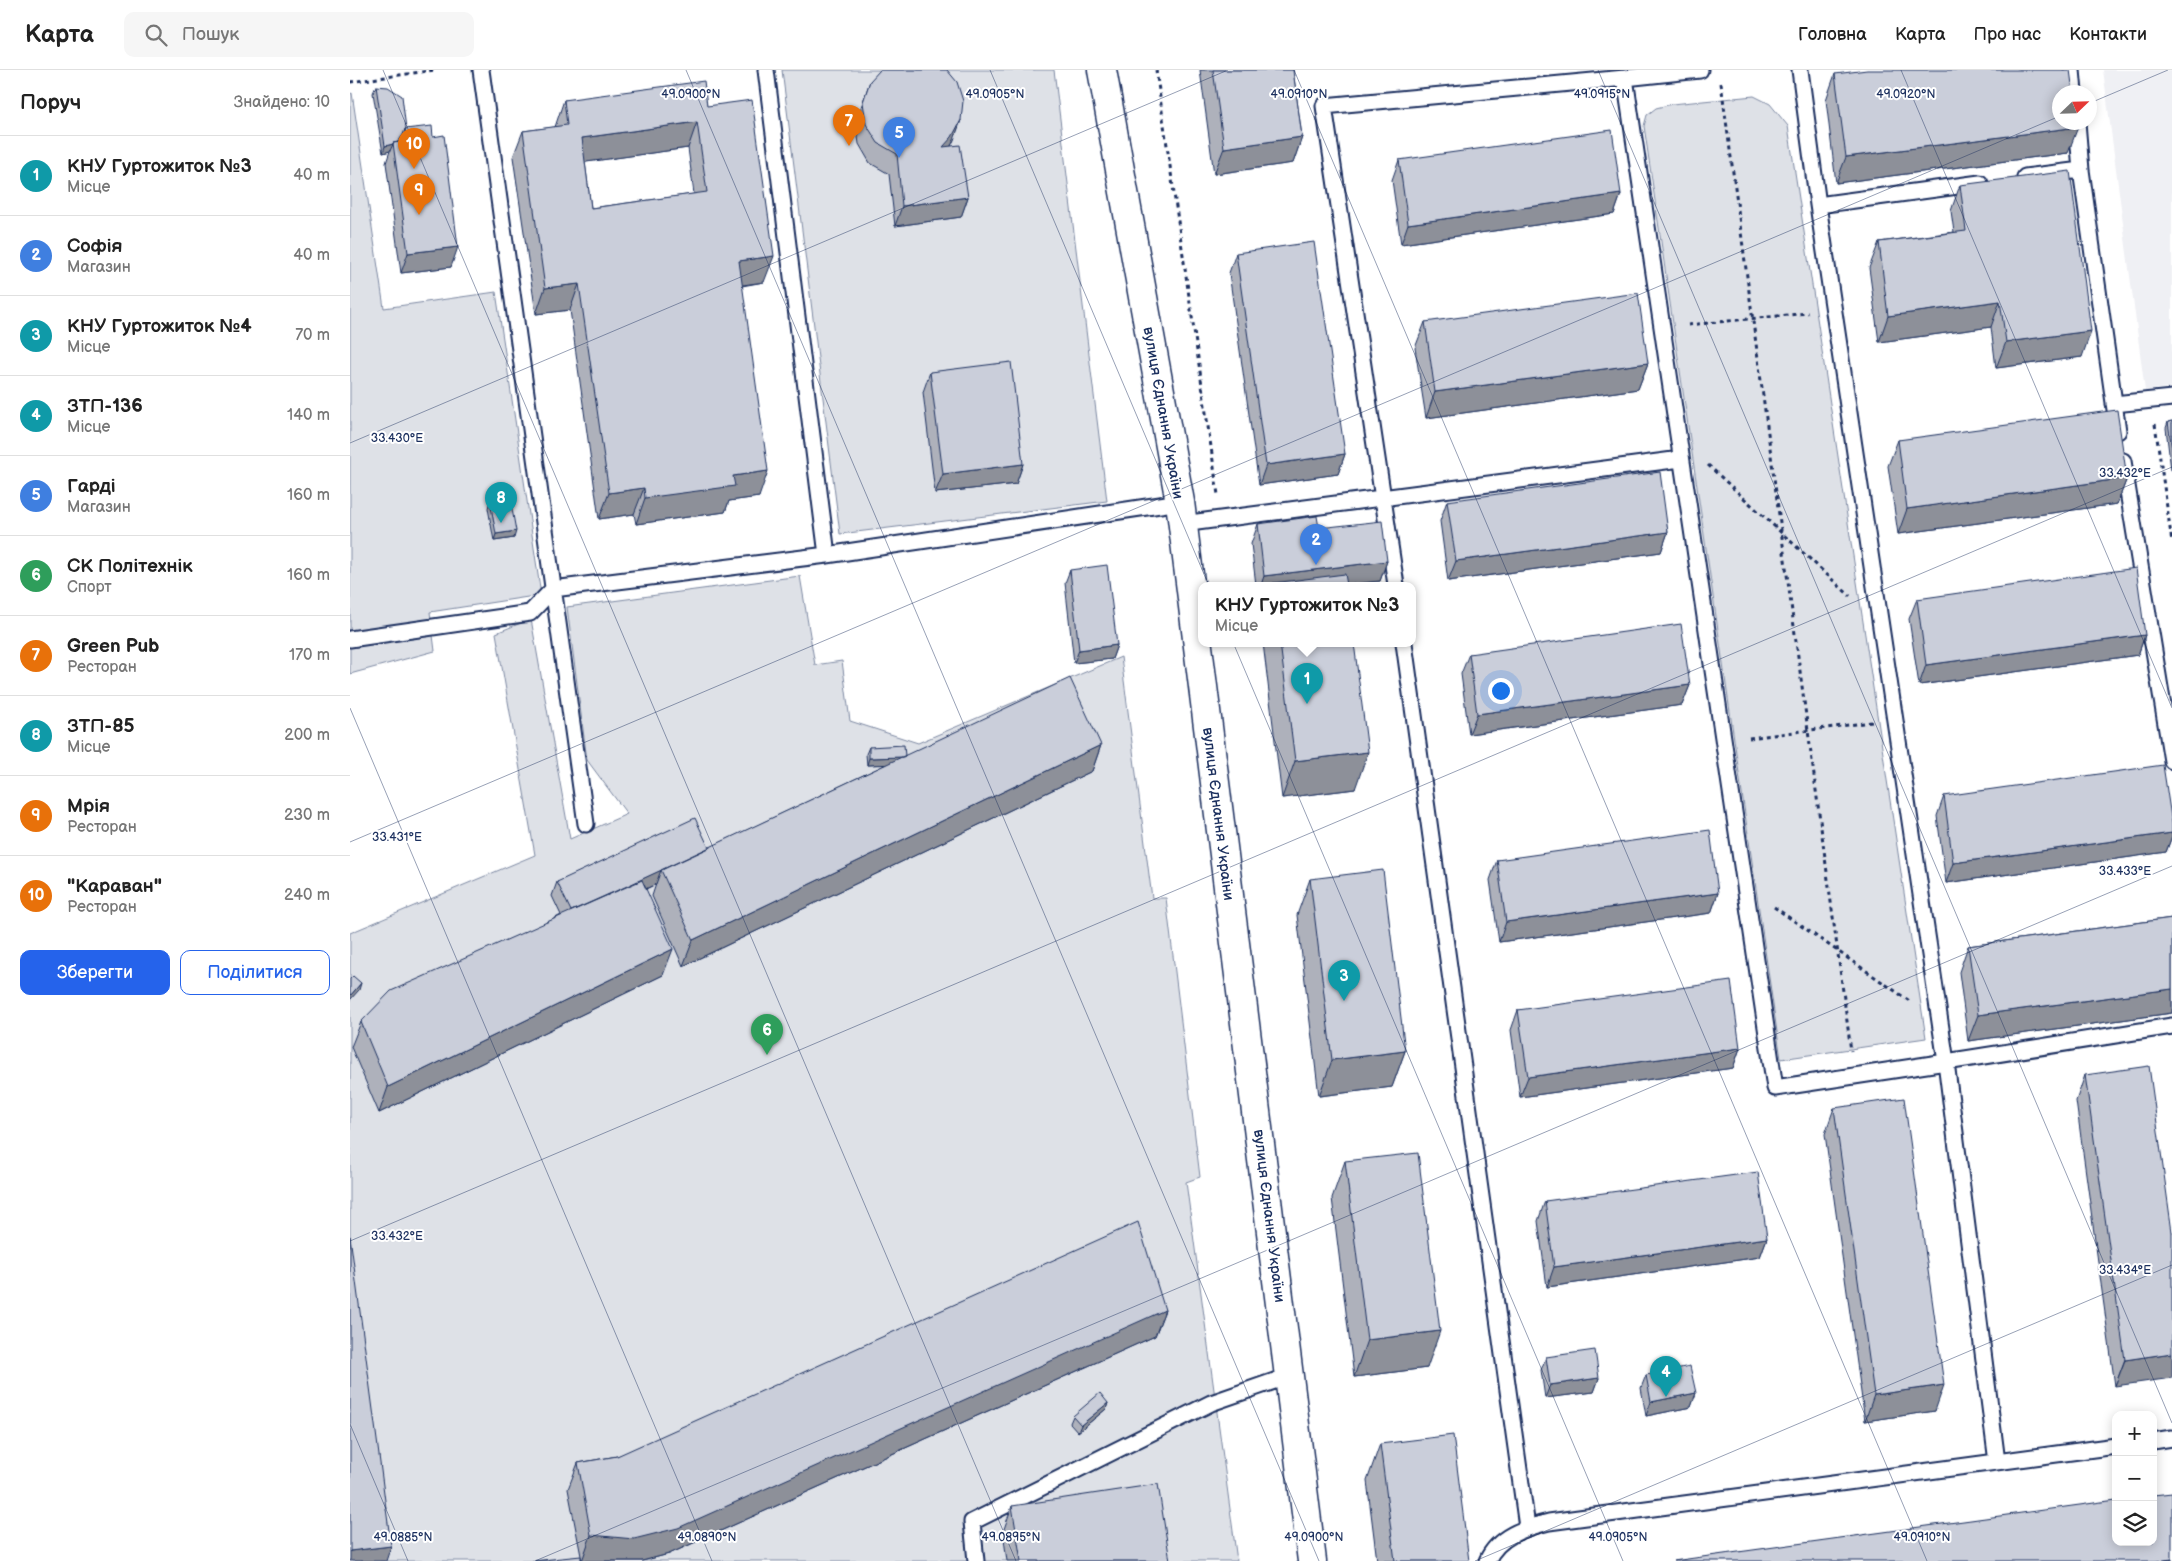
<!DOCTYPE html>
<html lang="uk">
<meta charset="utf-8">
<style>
:root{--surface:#fff;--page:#f6f6f6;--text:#222;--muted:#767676;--line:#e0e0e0;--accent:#2563eb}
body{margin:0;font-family:"Balsamiq Sans",sans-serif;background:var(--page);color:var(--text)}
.controls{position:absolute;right:15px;bottom:15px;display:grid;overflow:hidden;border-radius:10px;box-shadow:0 2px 12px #0003}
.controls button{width:45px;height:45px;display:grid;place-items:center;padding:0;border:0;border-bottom:1px solid var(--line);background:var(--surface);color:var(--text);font:25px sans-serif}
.compass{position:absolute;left:1702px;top:15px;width:45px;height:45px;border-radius:50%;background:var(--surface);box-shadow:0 2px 12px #0003;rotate:67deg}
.you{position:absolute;left:1150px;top:620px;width:18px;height:18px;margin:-12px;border:4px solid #fff;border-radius:50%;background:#1a73e8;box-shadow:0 0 0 8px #1a73e833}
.badge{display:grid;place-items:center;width:32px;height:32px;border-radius:50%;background:var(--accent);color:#fff;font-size:16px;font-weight:700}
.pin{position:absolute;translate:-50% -41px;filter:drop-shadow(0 1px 2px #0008)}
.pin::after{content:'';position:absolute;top:26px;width:18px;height:15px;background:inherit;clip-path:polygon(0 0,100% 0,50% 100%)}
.popup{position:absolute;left:848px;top:512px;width:218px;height:65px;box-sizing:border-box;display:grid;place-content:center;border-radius:10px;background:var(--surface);filter:drop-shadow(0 1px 4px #0005);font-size:16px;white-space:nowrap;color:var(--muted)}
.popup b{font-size:19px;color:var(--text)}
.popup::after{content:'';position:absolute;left:50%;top:100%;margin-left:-10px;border:10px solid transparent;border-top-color:var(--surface)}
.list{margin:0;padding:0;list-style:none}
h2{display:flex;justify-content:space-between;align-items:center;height:65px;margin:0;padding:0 20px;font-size:21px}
h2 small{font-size:16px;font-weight:400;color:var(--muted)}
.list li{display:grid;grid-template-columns:32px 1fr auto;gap:15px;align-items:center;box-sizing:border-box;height:80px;padding:0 20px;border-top:1px solid var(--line)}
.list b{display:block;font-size:19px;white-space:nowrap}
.list p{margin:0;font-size:16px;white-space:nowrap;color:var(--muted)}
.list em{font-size:16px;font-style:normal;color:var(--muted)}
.actions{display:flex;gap:10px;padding:15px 20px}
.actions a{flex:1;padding:11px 0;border:1px solid var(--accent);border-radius:10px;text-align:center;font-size:18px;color:var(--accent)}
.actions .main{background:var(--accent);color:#fff}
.icon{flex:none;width:28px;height:28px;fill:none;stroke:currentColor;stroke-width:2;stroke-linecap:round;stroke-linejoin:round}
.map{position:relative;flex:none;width:1822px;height:1491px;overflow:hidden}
header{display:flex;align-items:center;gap:30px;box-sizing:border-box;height:70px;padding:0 25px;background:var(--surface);border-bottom:1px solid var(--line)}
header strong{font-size:24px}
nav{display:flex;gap:28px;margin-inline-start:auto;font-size:18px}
.search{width:350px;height:45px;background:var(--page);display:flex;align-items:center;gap:12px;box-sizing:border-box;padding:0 18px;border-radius:10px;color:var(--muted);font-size:19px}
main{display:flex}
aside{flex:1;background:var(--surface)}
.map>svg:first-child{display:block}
.built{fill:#eff0f4}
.green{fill:#dee1e7;stroke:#7c88a2}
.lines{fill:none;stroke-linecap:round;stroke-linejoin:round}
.service-casing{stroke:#1b2f5e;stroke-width:19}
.minor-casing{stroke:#1b2f5e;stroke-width:31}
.path{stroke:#1b2f5e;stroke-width:3;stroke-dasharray:4 4;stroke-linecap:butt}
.service{stroke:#fff;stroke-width:15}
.minor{stroke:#fff;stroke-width:28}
.wall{fill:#aeb1bb;stroke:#1b2f5e;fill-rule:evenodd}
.shaded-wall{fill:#8d9099;stroke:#1b2f5e}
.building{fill:#caceda;stroke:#1b2f5e;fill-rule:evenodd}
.ticks{fill:none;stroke:#1b2f5e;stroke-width:1;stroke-opacity:0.45}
.labels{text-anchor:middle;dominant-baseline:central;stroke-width:4;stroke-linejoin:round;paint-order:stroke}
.street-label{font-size:15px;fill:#1b2f5e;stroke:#fff}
.ticks-label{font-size:12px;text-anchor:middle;fill:#1b2f5e;stroke:#fff;stroke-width:4;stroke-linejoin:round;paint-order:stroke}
</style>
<header>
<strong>Карта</strong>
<div class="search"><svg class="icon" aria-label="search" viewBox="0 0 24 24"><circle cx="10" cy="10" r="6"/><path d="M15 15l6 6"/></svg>Пошук</div>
<nav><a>Головна</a><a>Карта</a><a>Про нас</a><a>Контакти</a></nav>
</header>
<main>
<aside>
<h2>Поруч<small>Знайдено: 10</small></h2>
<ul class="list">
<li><span class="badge" style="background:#0f9aa8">1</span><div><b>КНУ Гуртожиток №3</b><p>Місце</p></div><em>40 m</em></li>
<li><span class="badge" style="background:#3f7fe0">2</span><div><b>Софія</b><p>Магазин</p></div><em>40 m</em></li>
<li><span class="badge" style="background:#0f9aa8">3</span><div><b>КНУ Гуртожиток №4</b><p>Місце</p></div><em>70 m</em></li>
<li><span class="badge" style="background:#0f9aa8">4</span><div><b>ЗТП-136</b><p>Місце</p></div><em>140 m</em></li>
<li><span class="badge" style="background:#3f7fe0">5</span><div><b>Гарді</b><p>Магазин</p></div><em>160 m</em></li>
<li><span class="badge" style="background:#2e9e5b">6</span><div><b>СК Політехнік</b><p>Спорт</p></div><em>160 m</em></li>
<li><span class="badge" style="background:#e8710a">7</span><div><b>Green Pub</b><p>Ресторан</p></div><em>170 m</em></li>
<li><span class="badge" style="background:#0f9aa8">8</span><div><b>ЗТП-85</b><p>Місце</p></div><em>200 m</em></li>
<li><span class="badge" style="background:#e8710a">9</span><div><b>Мрія</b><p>Ресторан</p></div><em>230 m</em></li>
<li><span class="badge" style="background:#e8710a">10</span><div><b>&quot;Караван&quot;</b><p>Ресторан</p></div><em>240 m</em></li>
</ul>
<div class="actions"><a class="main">Зберегти</a><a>Поділитися</a></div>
</aside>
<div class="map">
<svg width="1822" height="1491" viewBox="0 0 1822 1491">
<rect width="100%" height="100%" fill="#fff"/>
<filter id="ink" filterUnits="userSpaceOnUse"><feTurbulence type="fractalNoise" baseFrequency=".02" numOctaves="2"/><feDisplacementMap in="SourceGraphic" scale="10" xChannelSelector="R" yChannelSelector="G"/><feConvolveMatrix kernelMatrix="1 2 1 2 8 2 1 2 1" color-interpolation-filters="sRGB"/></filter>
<g filter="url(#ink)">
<path class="built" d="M 1753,0 L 1822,0 L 1822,317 L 1795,321 Z"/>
<path class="green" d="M 432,0 L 704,0 L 757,431 L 490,464 Z
M 2,23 L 34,238 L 146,222 L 191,525 L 80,542 L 85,581 L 0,604 L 0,24 Z
M 1404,26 L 1420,34 L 1438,56 L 1576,968 L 1431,989 L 1294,56 L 1297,45 L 1306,38 L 1322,34 Z
M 450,506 L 465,595 L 492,591 L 500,651 L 568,673 L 771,587 L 802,828 L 816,828 L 850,1107 L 836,1112 L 887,1491 L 30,1491 L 0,1264 L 0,863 L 185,785 L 146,563 L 181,549 L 220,769 L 277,744 L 237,690 L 217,537 Z"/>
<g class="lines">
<g class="service-casing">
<path id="service" d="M 131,0 L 236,754
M 416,0 L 477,485
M 1350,0 L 1275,8 L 1425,1018 L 1596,992 L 1468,135 L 1450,0
M 1722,0 L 1724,22
M 1727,52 L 1731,100 L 1768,361
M 1675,107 L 1731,100
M 1468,135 L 1630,113
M 1764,334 L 1822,328
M 1773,391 L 1822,691
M 832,454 L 1331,389
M 1046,515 L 974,36 L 1275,8
M 0,569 L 180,543 L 203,519 L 477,485 L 830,432
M 1054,573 L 1177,1457
M 1803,1371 L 1822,1368
M 1647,1392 L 1596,992 L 1822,956
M 626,1491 L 622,1452 L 861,1333 L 939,1306
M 1137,1491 C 1148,1466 1174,1458 1199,1452 L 1766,1376"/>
</g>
<g class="minor-casing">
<path id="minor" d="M 752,0 L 830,432 L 962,1491"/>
</g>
<path class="path" d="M 806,0 L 868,425
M 0,12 L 85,0
M 1371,13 L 1501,981
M 1338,255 L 1458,243
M 1805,354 L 1822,472
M 1358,395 L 1500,526
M 1399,668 L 1522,652
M 1424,837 L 1561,932"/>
<use href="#service" class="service"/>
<use href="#minor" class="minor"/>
</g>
<path class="wall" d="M 850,0 L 943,0 L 952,67 L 943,93 L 864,104 Z
M 1485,4 L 1718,83 L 1486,113 L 1476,30 Z
M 520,11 L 611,50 L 601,76 L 618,127 L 611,147 L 545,156 L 539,104 L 520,93 L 509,74 L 506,52 Z
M 26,16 L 56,59 L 83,67 L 101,197 L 51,203 L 36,93 L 40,81 L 33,83 L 23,23 Z
M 214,30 L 357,36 L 414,212 L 392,216 L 409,427 L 379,431 L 375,442 L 286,454 L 284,444 L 249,449 L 220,240 L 186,244 L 163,87 L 173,61 L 205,57 ZM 338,78 L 344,124 L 241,138 L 235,92 Z
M 1049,90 L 1271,124 L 1264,144 L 1051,174 L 1042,110 Z
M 1610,115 L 1732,287 L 1646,298 L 1641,257 L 1529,272 L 1519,198 L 1529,172 L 1604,162 L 1601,141 Z
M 886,183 L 995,384 L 988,404 L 909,415 L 879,203 Z
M 1075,252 L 1298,293 L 1288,319 L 1076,348 L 1065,278 Z
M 580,302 L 673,394 L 666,414 L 585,423 L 573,322 Z
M 1822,351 L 1822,400 L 1821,400 L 1816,358 L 1818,352 Z
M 1548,370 L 1777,408 L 1767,434 L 1548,464 L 1538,396 Z
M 140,431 L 164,468 L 144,471 L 138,438 Z
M 1097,431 L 1318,462 L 1311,482 L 1098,511 L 1090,451 Z
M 908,454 L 969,458 L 1037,491 L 1030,511 L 997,515 L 906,515 L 901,474 Z
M 720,500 L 767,575 L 762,589 L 724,593 L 715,513 Z
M 1567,529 L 1795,565 L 1788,585 L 1569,615 L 1559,549 Z
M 913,573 L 1004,573 L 1005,719 L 932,728 Z
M 1119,584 L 1340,615 L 1332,635 L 1119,664 L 1111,604 Z
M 751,675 L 742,701 L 333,896 L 302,826 L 306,814 L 296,819 L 313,905 L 29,1043 L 1,977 L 11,952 L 211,845 L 202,826 L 207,812 L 359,778 L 537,694 L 517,695 L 516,684 L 519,677 L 555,686 Z
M 1594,726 L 1822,754 L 1822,766 L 1816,782 L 1596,813 L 1587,746 Z
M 1147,790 L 1368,823 L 1361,843 L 1149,872 L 1140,810 Z
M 960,809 L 1055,981 L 1042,1017 L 969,1026 L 947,845 Z
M 1822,848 L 1822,943 L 1618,971 L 1609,902 L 1618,876 Z
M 1168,940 L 1390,978 L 1383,998 L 1170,1027 L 1161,960 Z
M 1735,1005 L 1822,1162 L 1765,1316 L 1726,1031 Z
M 1484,1038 L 1585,1341 L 1515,1351 L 1475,1064 Z
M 995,1091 L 1077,1298 L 1004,1307 L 982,1128 Z
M 1195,1131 L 1417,1168 L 1410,1187 L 1197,1217 L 1188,1151 Z
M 815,1240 L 805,1266 L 319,1484 L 292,1491 L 232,1491 L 218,1419 L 228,1393 L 267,1386 Z
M 1196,1287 L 1249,1308 L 1244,1322 L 1195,1328 L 1191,1300 Z
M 1296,1305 L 1346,1323 L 1341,1337 L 1296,1346 L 1291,1318 Z
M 758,1333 L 756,1339 L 728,1362 L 720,1353 L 723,1346 Z
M 1030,1374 L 1119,1491 L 1027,1491 L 1017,1411 Z
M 662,1436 L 820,1491 L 657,1491 L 653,1462 Z"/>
<path class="shaded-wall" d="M 611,50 L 604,70 L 595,87 L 593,77 Z
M 347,52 L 338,78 L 222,94 L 232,68 Z
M 1728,57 L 1718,83 L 1486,113 L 1496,87 Z
M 952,67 L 943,93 L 864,104 L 874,78 Z
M 43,74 L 40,81 L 33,83 L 35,76 Z
M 1271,124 L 1264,144 L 1051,174 L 1058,154 Z
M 618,127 L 611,147 L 545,156 L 552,136 Z
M 108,177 L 101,197 L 51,203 L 58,183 Z
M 424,186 L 414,212 L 379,217 L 389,191 Z
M 229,214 L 220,240 L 186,244 L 195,218 Z
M 1650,231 L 1641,257 L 1529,272 L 1538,246 Z
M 1741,261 L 1732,287 L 1646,298 L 1656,272 Z
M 1298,293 L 1288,319 L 1076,348 L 1085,322 Z
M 995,384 L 988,404 L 909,415 L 916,395 Z
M 673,394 L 666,414 L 585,423 L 593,404 Z
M 418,401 L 409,427 L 379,431 L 375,442 L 286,454 L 295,428 L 383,406 Z
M 1777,408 L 1767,434 L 1548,464 L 1557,439 Z
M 294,418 L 284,444 L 249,449 L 259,423 Z
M 166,461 L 164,468 L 144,471 L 146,464 Z
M 1318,462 L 1311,482 L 1098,511 L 1106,491 Z
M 1037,491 L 1030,511 L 995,515 L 923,513 L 922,515 L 911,515 L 914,506 Z
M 1795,565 L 1788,585 L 1569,615 L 1576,595 Z
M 767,575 L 762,589 L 724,593 L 729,580 Z
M 1340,615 L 1332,635 L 1119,664 L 1127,644 Z
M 751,675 L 742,701 L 333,896 L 343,870 Z
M 1018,682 L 1005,719 L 932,728 L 945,691 Z
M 555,687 L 552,694 L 517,695 L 519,688 Z
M 1822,763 L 1822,766 L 1816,782 L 1596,813 L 1603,793 Z
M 311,800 L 306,814 L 216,856 L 221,842 Z
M 1368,823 L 1361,843 L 1149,872 L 1156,852 Z
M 323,879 L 313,905 L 29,1043 L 38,1017 Z
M 11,913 L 9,920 L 0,930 L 0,926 Z
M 1822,919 L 1822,943 L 1618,971 L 1628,945 Z
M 1390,978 L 1383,998 L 1170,1027 L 1178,1007 Z
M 1055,981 L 1042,1017 L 969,1026 L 982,990 Z
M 1417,1168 L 1410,1187 L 1197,1217 L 1204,1197 Z
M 815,1240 L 805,1266 L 319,1484 L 292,1491 L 232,1491 L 241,1465 Z
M 1090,1261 L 1077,1298 L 1004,1307 L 1017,1270 Z
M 1822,1283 L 1822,1308 L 1765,1316 L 1775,1290 Z
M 1249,1308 L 1244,1322 L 1195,1328 L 1200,1315 Z
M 1594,1315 L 1585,1341 L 1515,1351 L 1524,1325 Z
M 1346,1323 L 1341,1337 L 1296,1346 L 1301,1332 Z
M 758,1333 L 756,1339 L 728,1362 L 731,1355 Z
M 41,1476 L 36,1491 L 0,1491 L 0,1481 Z
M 1822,1489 L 1822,1491 L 1806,1491 Z"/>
<path class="building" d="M 530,0 L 597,0 L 607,12 L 613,31 L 611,50 L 602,67 L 593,77 L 610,75 L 618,127 L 552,136 L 547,84 L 528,73 L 516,54 L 513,32 L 520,11 Z
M 863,0 L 943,0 L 952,67 L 874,78 Z
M 1517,0 L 1720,0 L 1723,22 L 1710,22 L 1710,52 L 1727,52 L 1728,57 L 1496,87 L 1485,4 Z
M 354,11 L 357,36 L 402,30 L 424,186 L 389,191 L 418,401 L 383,406 L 385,416 L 295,428 L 294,418 L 259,423 L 229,214 L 195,218 L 173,61 L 217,55 L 214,30 ZM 347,52 L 357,122 L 241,138 L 232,68 Z
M 26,16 L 38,17 L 52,26 L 56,59 L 55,59 L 53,65 L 48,72 L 43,73 L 43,74 L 35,76 Z
M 82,56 L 83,67 L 94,65 L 108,177 L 58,183 L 43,73 L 57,71 L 55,59 Z
M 1262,60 L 1271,124 L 1058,154 L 1049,90 Z
M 1720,101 L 1741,261 L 1656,272 L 1650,231 L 1538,246 L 1529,172 L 1616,161 L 1610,115 Z
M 964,172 L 995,384 L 916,395 L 886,183 Z
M 1288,223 L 1298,293 L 1085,322 L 1075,252 Z
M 661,292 L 673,394 L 593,404 L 580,302 Z
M 1767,340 L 1777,408 L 1557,439 L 1548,370 Z
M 1822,351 L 1822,380 L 1818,352 Z
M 1310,402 L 1318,462 L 1106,491 L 1097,431 Z
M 160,428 L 166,461 L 146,464 L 140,431 Z
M 967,446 L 969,458 L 1032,451 L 1037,491 L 914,506 L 908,454 Z
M 757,495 L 767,575 L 729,580 L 720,500 Z
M 1786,498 L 1795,565 L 1576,595 L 1567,529 Z
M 995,504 L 997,515 L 923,515 L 923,513 Z
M 1331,554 L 1340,615 L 1127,644 L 1119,584 Z
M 930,573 L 1004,573 L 1018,682 L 945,691 Z
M 720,608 L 751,675 L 343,870 L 311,800 Z
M 554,675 L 555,686 L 553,687 L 519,688 L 519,677 Z
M 1813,695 L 1822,754 L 1822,763 L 1603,793 L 1594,726 Z
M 345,748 L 359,778 L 275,817 L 221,841 L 207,812 Z
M 1360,760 L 1368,823 L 1156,852 L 1147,790 Z
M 1033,800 L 1055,981 L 982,990 L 960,809 Z
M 292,810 L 323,879 L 38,1017 L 11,952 L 41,921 Z
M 1822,848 L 1822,919 L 1628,945 L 1618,876 Z
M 3,906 L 11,913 L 0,926 L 0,909 Z
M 1381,911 L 1390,978 L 1178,1007 L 1168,940 Z
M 1799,996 L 1822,1162 L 1822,1283 L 1775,1290 L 1735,1005 Z
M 1554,1028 L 1594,1315 L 1524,1325 L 1484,1038 Z
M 1068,1083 L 1090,1261 L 1017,1270 L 995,1091 Z
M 1408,1102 L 1417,1168 L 1204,1197 L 1195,1131 Z
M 788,1152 L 815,1240 L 328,1458 L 284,1469 L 241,1465 L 228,1393 L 267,1386 Z
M 0,1166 L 41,1476 L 0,1481 Z
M 1245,1280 L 1249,1308 L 1200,1315 L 1196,1287 Z
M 1340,1296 L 1346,1323 L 1301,1332 L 1296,1305 Z
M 750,1323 L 758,1333 L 731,1355 L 723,1346 Z
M 1103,1365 L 1119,1491 L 1045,1491 L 1030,1374 Z
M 808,1414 L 820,1491 L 671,1491 L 662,1436 Z
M 1822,1423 L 1822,1489 L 1806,1491 L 1323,1491 L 1766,1430 L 1766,1472 L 1803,1472 L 1803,1425 Z
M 231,1486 L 231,1491 L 182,1491 Z"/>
</g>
<path class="ticks" d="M 33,0 L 666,1491M 336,0 L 969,1491M 640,0 L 1273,1491M 944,0 L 1577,1491M 1248,0 L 1822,1353M 1551,0 L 1822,638M 1740,33 L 1818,0M 0,373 L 878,0M 0,638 L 362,1491M 0,772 L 1710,46M 0,1171 L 1822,397M 0,1354 L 58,1491M 185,1491 L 1822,796M 1125,1491 L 1822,1195"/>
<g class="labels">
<g class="street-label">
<text transform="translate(813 343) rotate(80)">вулиця Єднання України</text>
<text transform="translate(868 744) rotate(83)">вулиця Єднання України</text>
<text transform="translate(919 1146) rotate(83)">вулиця Єднання України</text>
</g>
</g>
<g class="ticks-label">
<text x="341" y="28">49.0900°N</text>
<text x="645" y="28">49.0905°N</text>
<text x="949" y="28">49.0910°N</text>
<text x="1252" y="28">49.0915°N</text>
<text x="1556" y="28">49.0920°N</text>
<text x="47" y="372">33.430°E</text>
<text x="1775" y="407">33.432°E</text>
<text x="47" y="771">33.431°E</text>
<text x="1775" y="805">33.433°E</text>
<text x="47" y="1170">33.432°E</text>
<text x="1775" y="1204">33.434°E</text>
<text x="53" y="1471">49.0885°N</text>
<text x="357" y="1471">49.0890°N</text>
<text x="661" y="1471">49.0895°N</text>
<text x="964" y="1471">49.0900°N</text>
<text x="1268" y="1471">49.0905°N</text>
<text x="1572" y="1471">49.0910°N</text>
</g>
</svg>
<div class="controls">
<button>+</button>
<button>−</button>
<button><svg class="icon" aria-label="layers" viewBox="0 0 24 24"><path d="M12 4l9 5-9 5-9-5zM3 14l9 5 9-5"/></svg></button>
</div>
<svg class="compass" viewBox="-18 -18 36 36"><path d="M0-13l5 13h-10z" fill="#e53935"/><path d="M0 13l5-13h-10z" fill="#767676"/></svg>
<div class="you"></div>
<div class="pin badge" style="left:957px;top:634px;background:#0f9aa8">1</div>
<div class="popup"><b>КНУ Гуртожиток №3</b>Місце</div>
<div class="pin badge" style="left:966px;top:495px;background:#3f7fe0">2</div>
<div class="pin badge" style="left:994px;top:931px;background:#0f9aa8">3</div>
<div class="pin badge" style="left:1316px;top:1327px;background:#0f9aa8">4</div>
<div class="pin badge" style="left:549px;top:88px;background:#3f7fe0">5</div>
<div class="pin badge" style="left:417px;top:985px;background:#2e9e5b">6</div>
<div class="pin badge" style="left:499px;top:76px;background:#e8710a">7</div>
<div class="pin badge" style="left:151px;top:453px;background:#0f9aa8">8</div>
<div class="pin badge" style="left:69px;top:145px;background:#e8710a">9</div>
<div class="pin badge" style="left:64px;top:99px;background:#e8710a">10</div>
</div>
</main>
